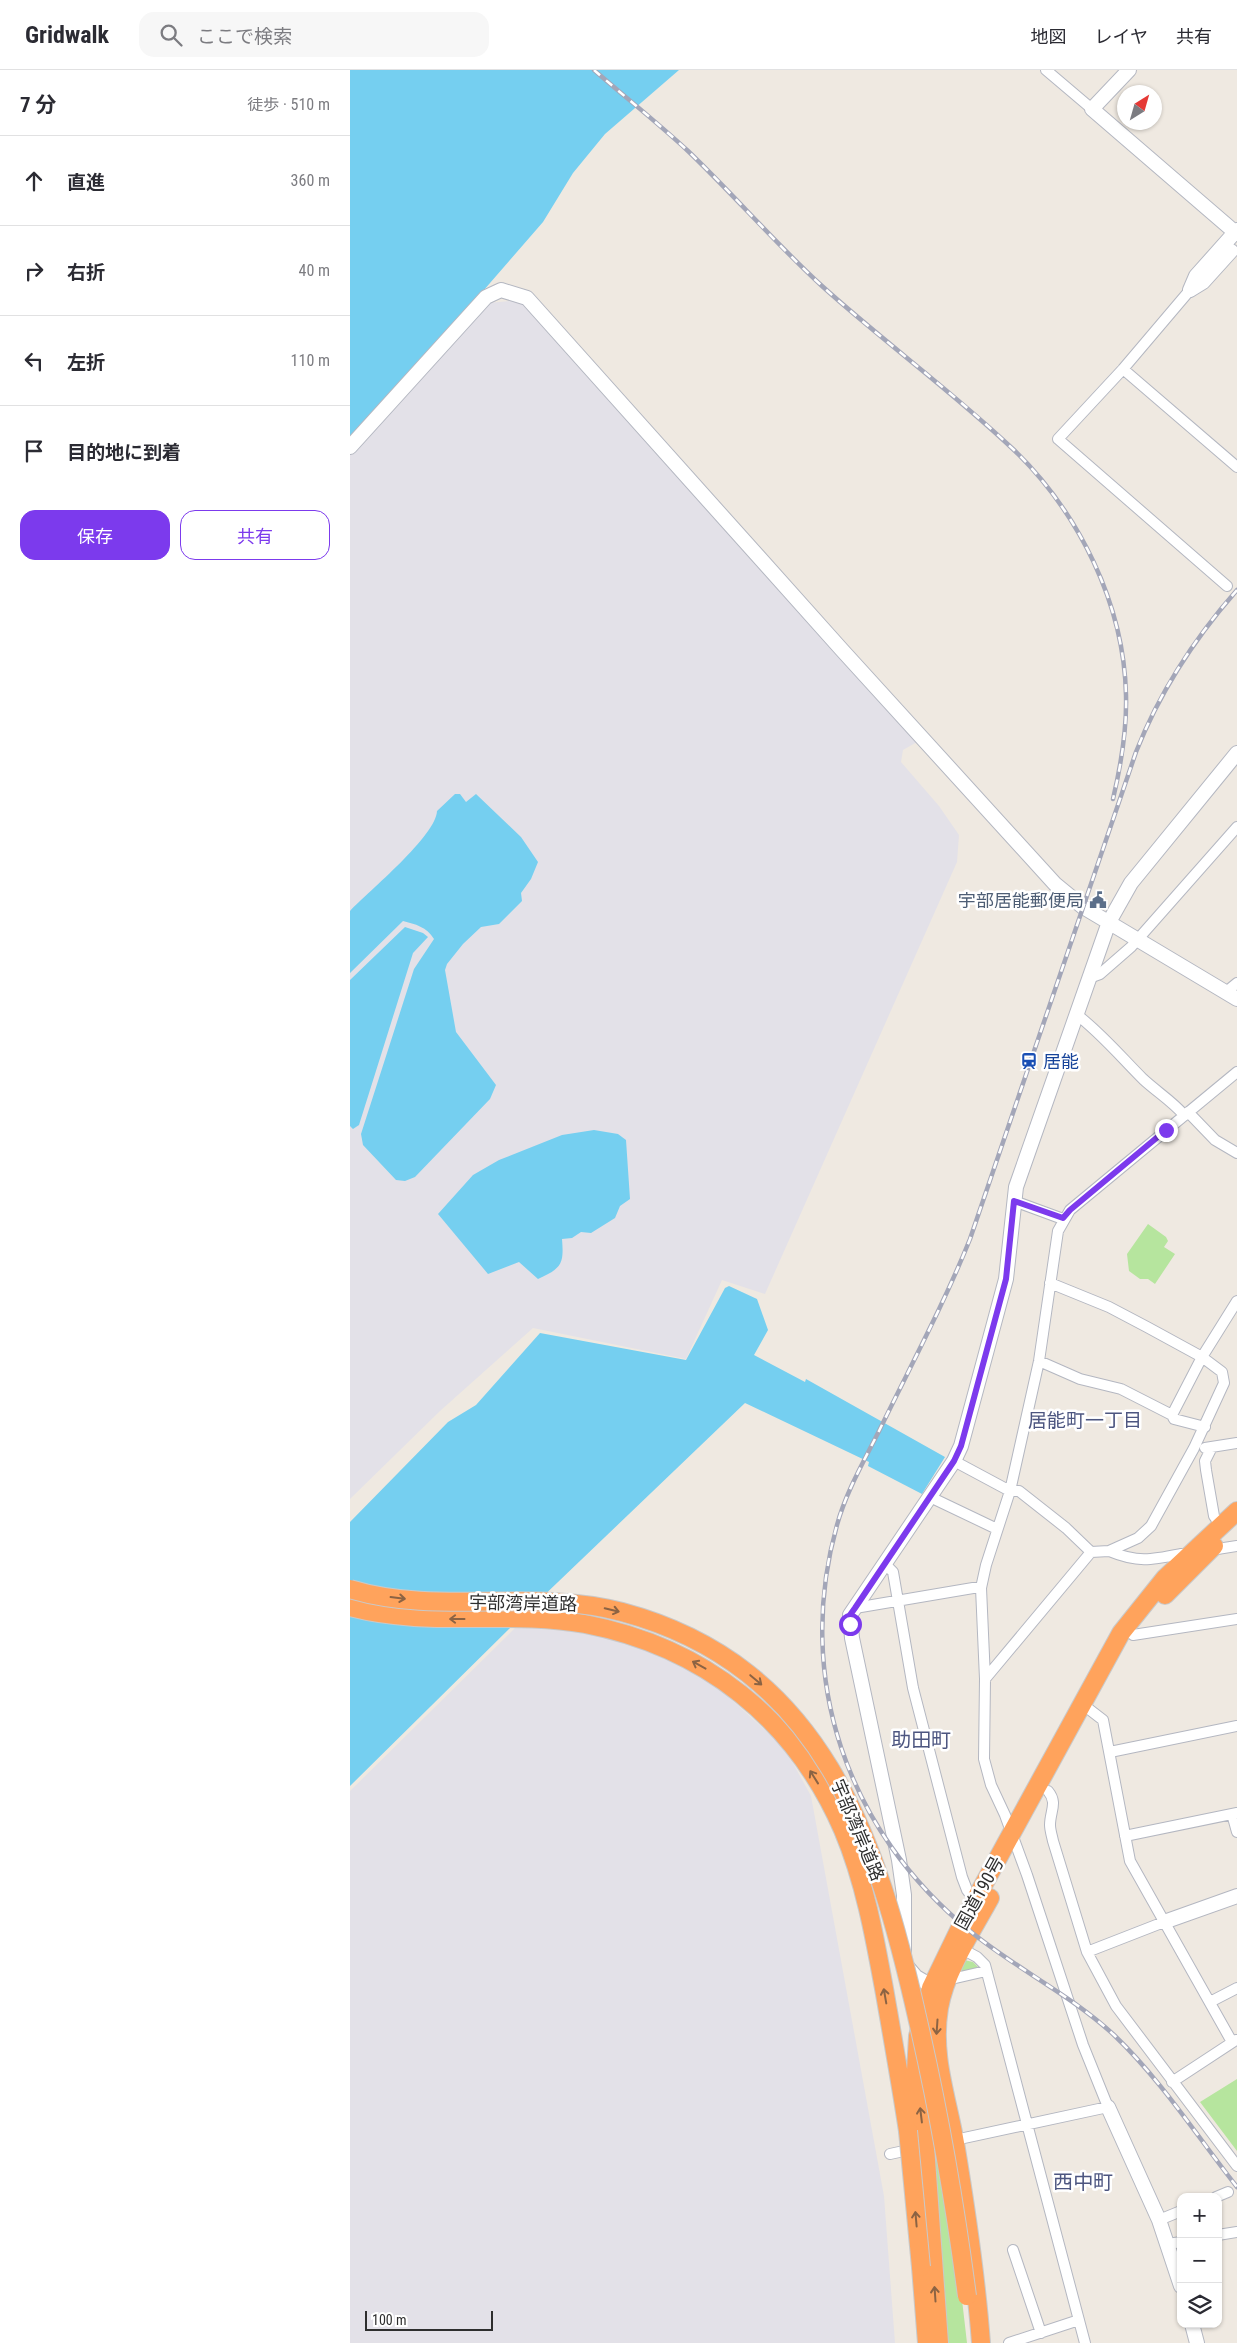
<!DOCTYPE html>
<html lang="ja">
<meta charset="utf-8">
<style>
:root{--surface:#fff;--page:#f7f7f7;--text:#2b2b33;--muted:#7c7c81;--line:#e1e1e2;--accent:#7c3aed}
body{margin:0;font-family:"Roboto Condensed","Noto Sans JP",sans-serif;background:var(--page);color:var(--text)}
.controls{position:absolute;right:15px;bottom:15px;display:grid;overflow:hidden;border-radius:10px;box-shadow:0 1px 4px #0004}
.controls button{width:45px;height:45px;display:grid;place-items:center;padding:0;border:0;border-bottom:1px solid var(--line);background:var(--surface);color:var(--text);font:25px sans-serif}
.compass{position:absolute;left:767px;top:15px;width:45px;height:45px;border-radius:50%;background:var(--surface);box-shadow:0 1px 4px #0004;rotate:37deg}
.scale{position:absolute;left:15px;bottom:12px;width:128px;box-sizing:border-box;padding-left:5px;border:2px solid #2e2e2e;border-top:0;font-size:14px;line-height:18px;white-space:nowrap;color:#2e2e2e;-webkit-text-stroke:4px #fff;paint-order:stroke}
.stop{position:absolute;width:15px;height:15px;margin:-11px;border:4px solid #7c3aed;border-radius:50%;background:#fff}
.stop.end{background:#7c3aed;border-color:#fff;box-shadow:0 1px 5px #0008}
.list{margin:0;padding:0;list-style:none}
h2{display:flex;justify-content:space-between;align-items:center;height:65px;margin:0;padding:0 20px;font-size:21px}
h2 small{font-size:16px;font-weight:400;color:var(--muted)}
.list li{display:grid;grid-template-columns:32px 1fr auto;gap:15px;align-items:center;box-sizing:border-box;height:90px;padding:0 20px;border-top:1px solid var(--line)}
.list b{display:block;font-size:19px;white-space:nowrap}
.list em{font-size:16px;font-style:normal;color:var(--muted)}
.actions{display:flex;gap:10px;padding:15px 20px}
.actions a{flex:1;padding:11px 0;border:1px solid var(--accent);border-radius:15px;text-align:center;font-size:18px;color:var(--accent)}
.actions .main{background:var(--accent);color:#fff}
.icon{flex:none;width:28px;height:28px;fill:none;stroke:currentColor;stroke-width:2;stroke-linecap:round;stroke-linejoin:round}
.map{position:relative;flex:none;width:887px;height:2273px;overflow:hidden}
header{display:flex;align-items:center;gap:30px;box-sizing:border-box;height:70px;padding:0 25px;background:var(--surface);border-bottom:1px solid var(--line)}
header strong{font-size:24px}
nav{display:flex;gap:28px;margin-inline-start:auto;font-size:18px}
.search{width:350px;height:45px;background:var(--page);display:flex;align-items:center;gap:12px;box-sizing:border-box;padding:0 18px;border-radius:15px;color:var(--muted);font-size:19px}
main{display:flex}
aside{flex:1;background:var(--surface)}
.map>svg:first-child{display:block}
.industrial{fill:#e3e1e8}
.green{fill:#b6e59e}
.water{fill:#75cff0}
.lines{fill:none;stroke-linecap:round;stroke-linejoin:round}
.street-casing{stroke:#b4b7c1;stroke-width:12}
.secondary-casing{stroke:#b4b7c1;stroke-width:16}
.highway-casing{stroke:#c9c9c9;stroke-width:20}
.street{stroke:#fff;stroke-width:10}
.secondary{stroke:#fff;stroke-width:14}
.highway{stroke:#ffa35c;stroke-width:18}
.rail-casing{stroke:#a3a6b8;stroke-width:4.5}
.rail{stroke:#fff;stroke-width:2.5;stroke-dasharray:8;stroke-linecap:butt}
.highway-bridge-casing{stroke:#c9c9c9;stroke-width:20;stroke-linecap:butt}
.highway-bridge{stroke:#ffa35c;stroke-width:18}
.oneway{stroke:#8c6343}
.route{stroke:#7c3aed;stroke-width:6}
.labels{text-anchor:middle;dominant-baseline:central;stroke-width:5;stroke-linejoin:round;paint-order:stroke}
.service-label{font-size:18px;fill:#4e5e75;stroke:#fff;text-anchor:end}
.transit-label{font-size:18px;fill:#164399;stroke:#fff;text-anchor:start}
.street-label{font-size:18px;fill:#2e2e2e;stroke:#fff}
.neighbourhood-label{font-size:19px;fill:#4d5680;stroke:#fff}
.quarter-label{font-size:20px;fill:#4d5680;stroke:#fff}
</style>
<header>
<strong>Gridwalk</strong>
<div class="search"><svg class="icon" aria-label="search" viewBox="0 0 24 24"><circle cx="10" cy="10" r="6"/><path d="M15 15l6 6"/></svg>ここで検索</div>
<nav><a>地図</a><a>レイヤ</a><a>共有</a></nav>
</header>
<main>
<aside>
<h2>7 分<small>徒歩 · 510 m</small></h2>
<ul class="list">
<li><svg class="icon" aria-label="ahead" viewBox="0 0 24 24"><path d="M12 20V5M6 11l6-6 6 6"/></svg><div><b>直進</b></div><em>360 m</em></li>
<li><svg class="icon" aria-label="right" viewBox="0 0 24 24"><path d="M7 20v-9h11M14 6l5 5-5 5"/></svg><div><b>右折</b></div><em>40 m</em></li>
<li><svg class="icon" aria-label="left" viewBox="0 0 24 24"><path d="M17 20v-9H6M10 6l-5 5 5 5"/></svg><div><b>左折</b></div><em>110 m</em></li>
<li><svg class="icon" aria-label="arrive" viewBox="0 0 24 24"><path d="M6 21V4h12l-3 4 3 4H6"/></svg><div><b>目的地に到着</b></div></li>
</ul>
<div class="actions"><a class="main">保存</a><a>共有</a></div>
</aside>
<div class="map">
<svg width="887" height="2273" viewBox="0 0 887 2273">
<rect width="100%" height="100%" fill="#efe9e1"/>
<path class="industrial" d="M 171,230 L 567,672 L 553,680 L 551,692 L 589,736 L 609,765 L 607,792 L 415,1224 L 372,1210 L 336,1289 L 183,1258 L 90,1341 L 0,1429 L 0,383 L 138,233 Z
M 166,1557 L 217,1561 L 254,1567 L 291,1578 L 340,1601 L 370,1619 L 428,1672 L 444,1695 L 461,1726 L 534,2126 L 545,2273 L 0,2273 L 0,1721 Z"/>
<path class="green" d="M 798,1154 L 816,1167 L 818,1171 L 814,1177 L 825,1184 L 805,1214 L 798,1209 L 790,1209 L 779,1201 L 777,1184 Z
M 614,1890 L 623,1892 L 628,1897 L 626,1900 L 608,1905 Z
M 887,2009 L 887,2081 L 850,2032 Z
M 591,2089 L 605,2169 L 617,2273 L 594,2273 L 582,2090 Z"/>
<path class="water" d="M 0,0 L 329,0 L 255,64 L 223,103 L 193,152 L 0,374 Z
M 105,724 L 110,724 L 116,732 L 126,724 L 171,767 L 188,792 L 181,809 L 171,823 L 172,831 L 149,854 L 131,857 L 113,874 L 97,894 L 95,900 L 106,962 L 146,1015 L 140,1029 L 65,1107 L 55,1111 L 46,1110 L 13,1075 L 11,1064 L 64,899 L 84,869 C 77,857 65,854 53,851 L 0,903 L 0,841 C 19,821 86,766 87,741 Z
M 55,857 L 73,863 L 78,867 L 63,883 L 9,1055 L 3,1059 L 0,1056 L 0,910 Z
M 244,1060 L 268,1064 L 276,1070 L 280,1129 L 270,1136 L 265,1148 L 241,1163 L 231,1162 L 222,1168 L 212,1169 C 214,1194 212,1198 188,1209 L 169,1192 L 138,1204 L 88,1144 L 123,1105 L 149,1090 L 212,1065 Z
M 379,1216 L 407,1229 L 418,1260 L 404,1285 L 455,1312 L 456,1309 L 595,1387 L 572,1424 L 518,1396 L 519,1392 L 395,1333 L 161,1557 L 0,1716 L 0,1452 L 98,1352 L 126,1335 L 190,1263 L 336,1290 L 375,1218 Z"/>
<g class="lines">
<g class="street-casing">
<path id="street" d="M 696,0 L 742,39
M 840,220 L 773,299 L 708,369 L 877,516
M 773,299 L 887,397
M 739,908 L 750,904 L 781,877 L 887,757
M 876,922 L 887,913
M 726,944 C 751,963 771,987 793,1009 C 807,1022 822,1031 834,1045
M 838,1042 L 865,1070 L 887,1083
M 664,1131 L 713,1149
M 689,1291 L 730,1309 L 771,1319 L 822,1345 L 824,1349 L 855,1357
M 822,1345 L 852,1287 L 887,1231
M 862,1377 L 855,1391 L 856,1400 L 864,1446 L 871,1456
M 855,1378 L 887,1373
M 604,1391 L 660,1421 L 669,1421 L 716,1458 L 741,1482
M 580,1427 L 647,1459
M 861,1480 L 887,1476
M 759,1481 C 788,1493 801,1490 831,1484 L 837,1485
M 535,1494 L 543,1502 L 563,1618 L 612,1807 L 617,1820 L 627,1833
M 505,1538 L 623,1518 L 631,1518
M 783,1565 L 887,1549
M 635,1609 L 741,1482 L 759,1481 L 788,1468 L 801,1456 L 844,1378 L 874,1313 L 872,1302 L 852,1287 L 797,1257 L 759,1237 L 700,1213
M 731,1633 L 753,1650 L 780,1791 L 882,1972
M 760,1682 L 887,1656
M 698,1721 C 708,1733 700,1741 700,1755 C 700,1760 702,1766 703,1771 L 737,1882 L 766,1936 L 887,2096
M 882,1744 L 887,1762
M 775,1766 L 887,1743
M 612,1879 L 627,1887 L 635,1895 L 735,2273
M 737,1882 L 814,1852
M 597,1910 L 636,1901
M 860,1932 L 887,1918
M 822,2012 L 886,1970
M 540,2084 L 758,2037 L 733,1975 L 677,1805 L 655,1745 L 641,1715 L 634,1689 L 635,1609 L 631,1518 L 636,1495 L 660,1421 L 689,1291 L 708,1161 L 720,1140 L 887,1002
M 866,2127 L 878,2122
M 809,2150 L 831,2141
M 868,2165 L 887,2162
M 818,2174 L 831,2172
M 663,2180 L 691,2263
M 659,2273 L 729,2250"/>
</g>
<g class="secondary-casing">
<path id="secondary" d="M 779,0 L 742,39 L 887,164
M 840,220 L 846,206 L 887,160
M 840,220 L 853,212 L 881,181
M 0,377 L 136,227 L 151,220 L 177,228 L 492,580 L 705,814 L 733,837 L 887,929
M 814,1852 L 887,1826
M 590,1921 L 566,1907 L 554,1893 L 554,1825 L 549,1790 L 502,1568 L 500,1545 L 604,1391 L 611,1376 L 656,1209 L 666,1117 L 759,852 L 781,813 L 887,683
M 758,2037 L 809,2150 L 831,2216
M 842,2254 L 847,2273"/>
</g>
<g class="highway-casing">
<path id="highway" d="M 815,1525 L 864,1476
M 0,1537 C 78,1558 157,1540 235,1554 C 354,1577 445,1649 493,1760 C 515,1812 525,1869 535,1924 C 543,1970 551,2015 558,2061
M 571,2197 L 577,2273
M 589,2273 L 575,2076 L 566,2001 L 568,1966 L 581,1918 L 612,1854 L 771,1563 L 815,1508 L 887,1441
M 631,2273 C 626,2206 616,2139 605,2073 C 597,2027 581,1986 589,1938 C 596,1899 621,1863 640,1828"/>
</g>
<use href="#street" class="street"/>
<use href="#secondary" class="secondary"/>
<use href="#highway" class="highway"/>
<g class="rail-casing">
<path id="rail" d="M 244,0 C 275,27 308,53 338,81 C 384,125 425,173 472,216 C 534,272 603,322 664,380 C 729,443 774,534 776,625 C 777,660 771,695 763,729
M 887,520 C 844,569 810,621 786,682 L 620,1169 C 594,1234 560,1297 529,1361 C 514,1391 496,1422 487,1455 C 444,1608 497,1761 620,1861 C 666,1899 720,1924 764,1965 C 811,2010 847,2066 887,2117"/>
</g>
<use href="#rail" class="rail"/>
<g class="highway-bridge-casing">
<path id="highway-bridge" d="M 0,1519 C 89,1546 183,1518 272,1542 C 473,1596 527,1769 568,1951 C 589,2042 605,2134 617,2226
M 558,2061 L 571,2197"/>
</g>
<use href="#highway-bridge" class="highway-bridge"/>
</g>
<defs><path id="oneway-shaft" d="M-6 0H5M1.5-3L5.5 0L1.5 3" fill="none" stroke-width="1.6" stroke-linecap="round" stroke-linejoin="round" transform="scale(1.25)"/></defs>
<g class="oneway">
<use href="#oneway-shaft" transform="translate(48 1528) rotate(7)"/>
<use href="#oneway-shaft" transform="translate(262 1540) rotate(13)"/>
<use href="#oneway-shaft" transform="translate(107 1549) rotate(180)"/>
<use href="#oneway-shaft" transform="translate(349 1595) rotate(-151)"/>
<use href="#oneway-shaft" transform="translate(406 1610) rotate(40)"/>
<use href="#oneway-shaft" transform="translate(464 1707) rotate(-122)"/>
<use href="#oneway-shaft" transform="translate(535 1926) rotate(-100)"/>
<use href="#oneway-shaft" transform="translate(587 1957) rotate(94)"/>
<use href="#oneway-shaft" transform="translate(571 2045) rotate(-97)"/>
<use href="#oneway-shaft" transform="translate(566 2149) rotate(-95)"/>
<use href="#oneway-shaft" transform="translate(585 2224) rotate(-94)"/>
</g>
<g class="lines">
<path class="route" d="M 500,1554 L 500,1545 L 505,1538 L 604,1391 L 611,1376 L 656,1209 L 664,1131 L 713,1148 L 720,1140 L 816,1060"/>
</g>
<defs>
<g id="civic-bare" transform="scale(1.35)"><path d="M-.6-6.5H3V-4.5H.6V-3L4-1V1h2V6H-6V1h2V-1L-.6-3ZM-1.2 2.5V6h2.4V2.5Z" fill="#5c6f8a" stroke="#fff" stroke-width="2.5" paint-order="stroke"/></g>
<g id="station-bare" transform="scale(1.35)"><path d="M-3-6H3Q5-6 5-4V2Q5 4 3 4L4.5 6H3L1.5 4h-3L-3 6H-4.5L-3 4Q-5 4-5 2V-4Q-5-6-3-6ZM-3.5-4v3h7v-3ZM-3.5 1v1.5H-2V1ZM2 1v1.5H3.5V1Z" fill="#1a4fb4" stroke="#fff" stroke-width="2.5" paint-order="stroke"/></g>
</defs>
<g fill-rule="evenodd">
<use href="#civic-bare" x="748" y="830"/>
<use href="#station-bare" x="679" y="991"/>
</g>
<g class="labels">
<g class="service-label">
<text x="734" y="830">宇部居能郵便局</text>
</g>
<g class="transit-label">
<text x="693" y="991">居能</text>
</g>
<g class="street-label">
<text transform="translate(173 1533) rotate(1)">宇部湾岸道路</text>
<text transform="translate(508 1760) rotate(67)">宇部湾岸道路</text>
<text transform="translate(629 1823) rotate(-61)">国道190号</text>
</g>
<g class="neighbourhood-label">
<text x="735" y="1350">居能町一丁目</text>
</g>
<g class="quarter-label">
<text x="571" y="1670">助田町</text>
<text x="733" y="2112">西中町</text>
</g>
</g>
</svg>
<div class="controls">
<button>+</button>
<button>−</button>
<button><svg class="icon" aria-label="layers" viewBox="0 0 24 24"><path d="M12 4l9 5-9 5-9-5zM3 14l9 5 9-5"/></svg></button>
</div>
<svg class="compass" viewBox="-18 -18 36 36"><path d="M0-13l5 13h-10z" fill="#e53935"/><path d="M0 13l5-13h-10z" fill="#7c7c81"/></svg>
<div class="scale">100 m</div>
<div class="stop" style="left:500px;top:1554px"></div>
<div class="stop end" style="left:816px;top:1060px"></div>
</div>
</main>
